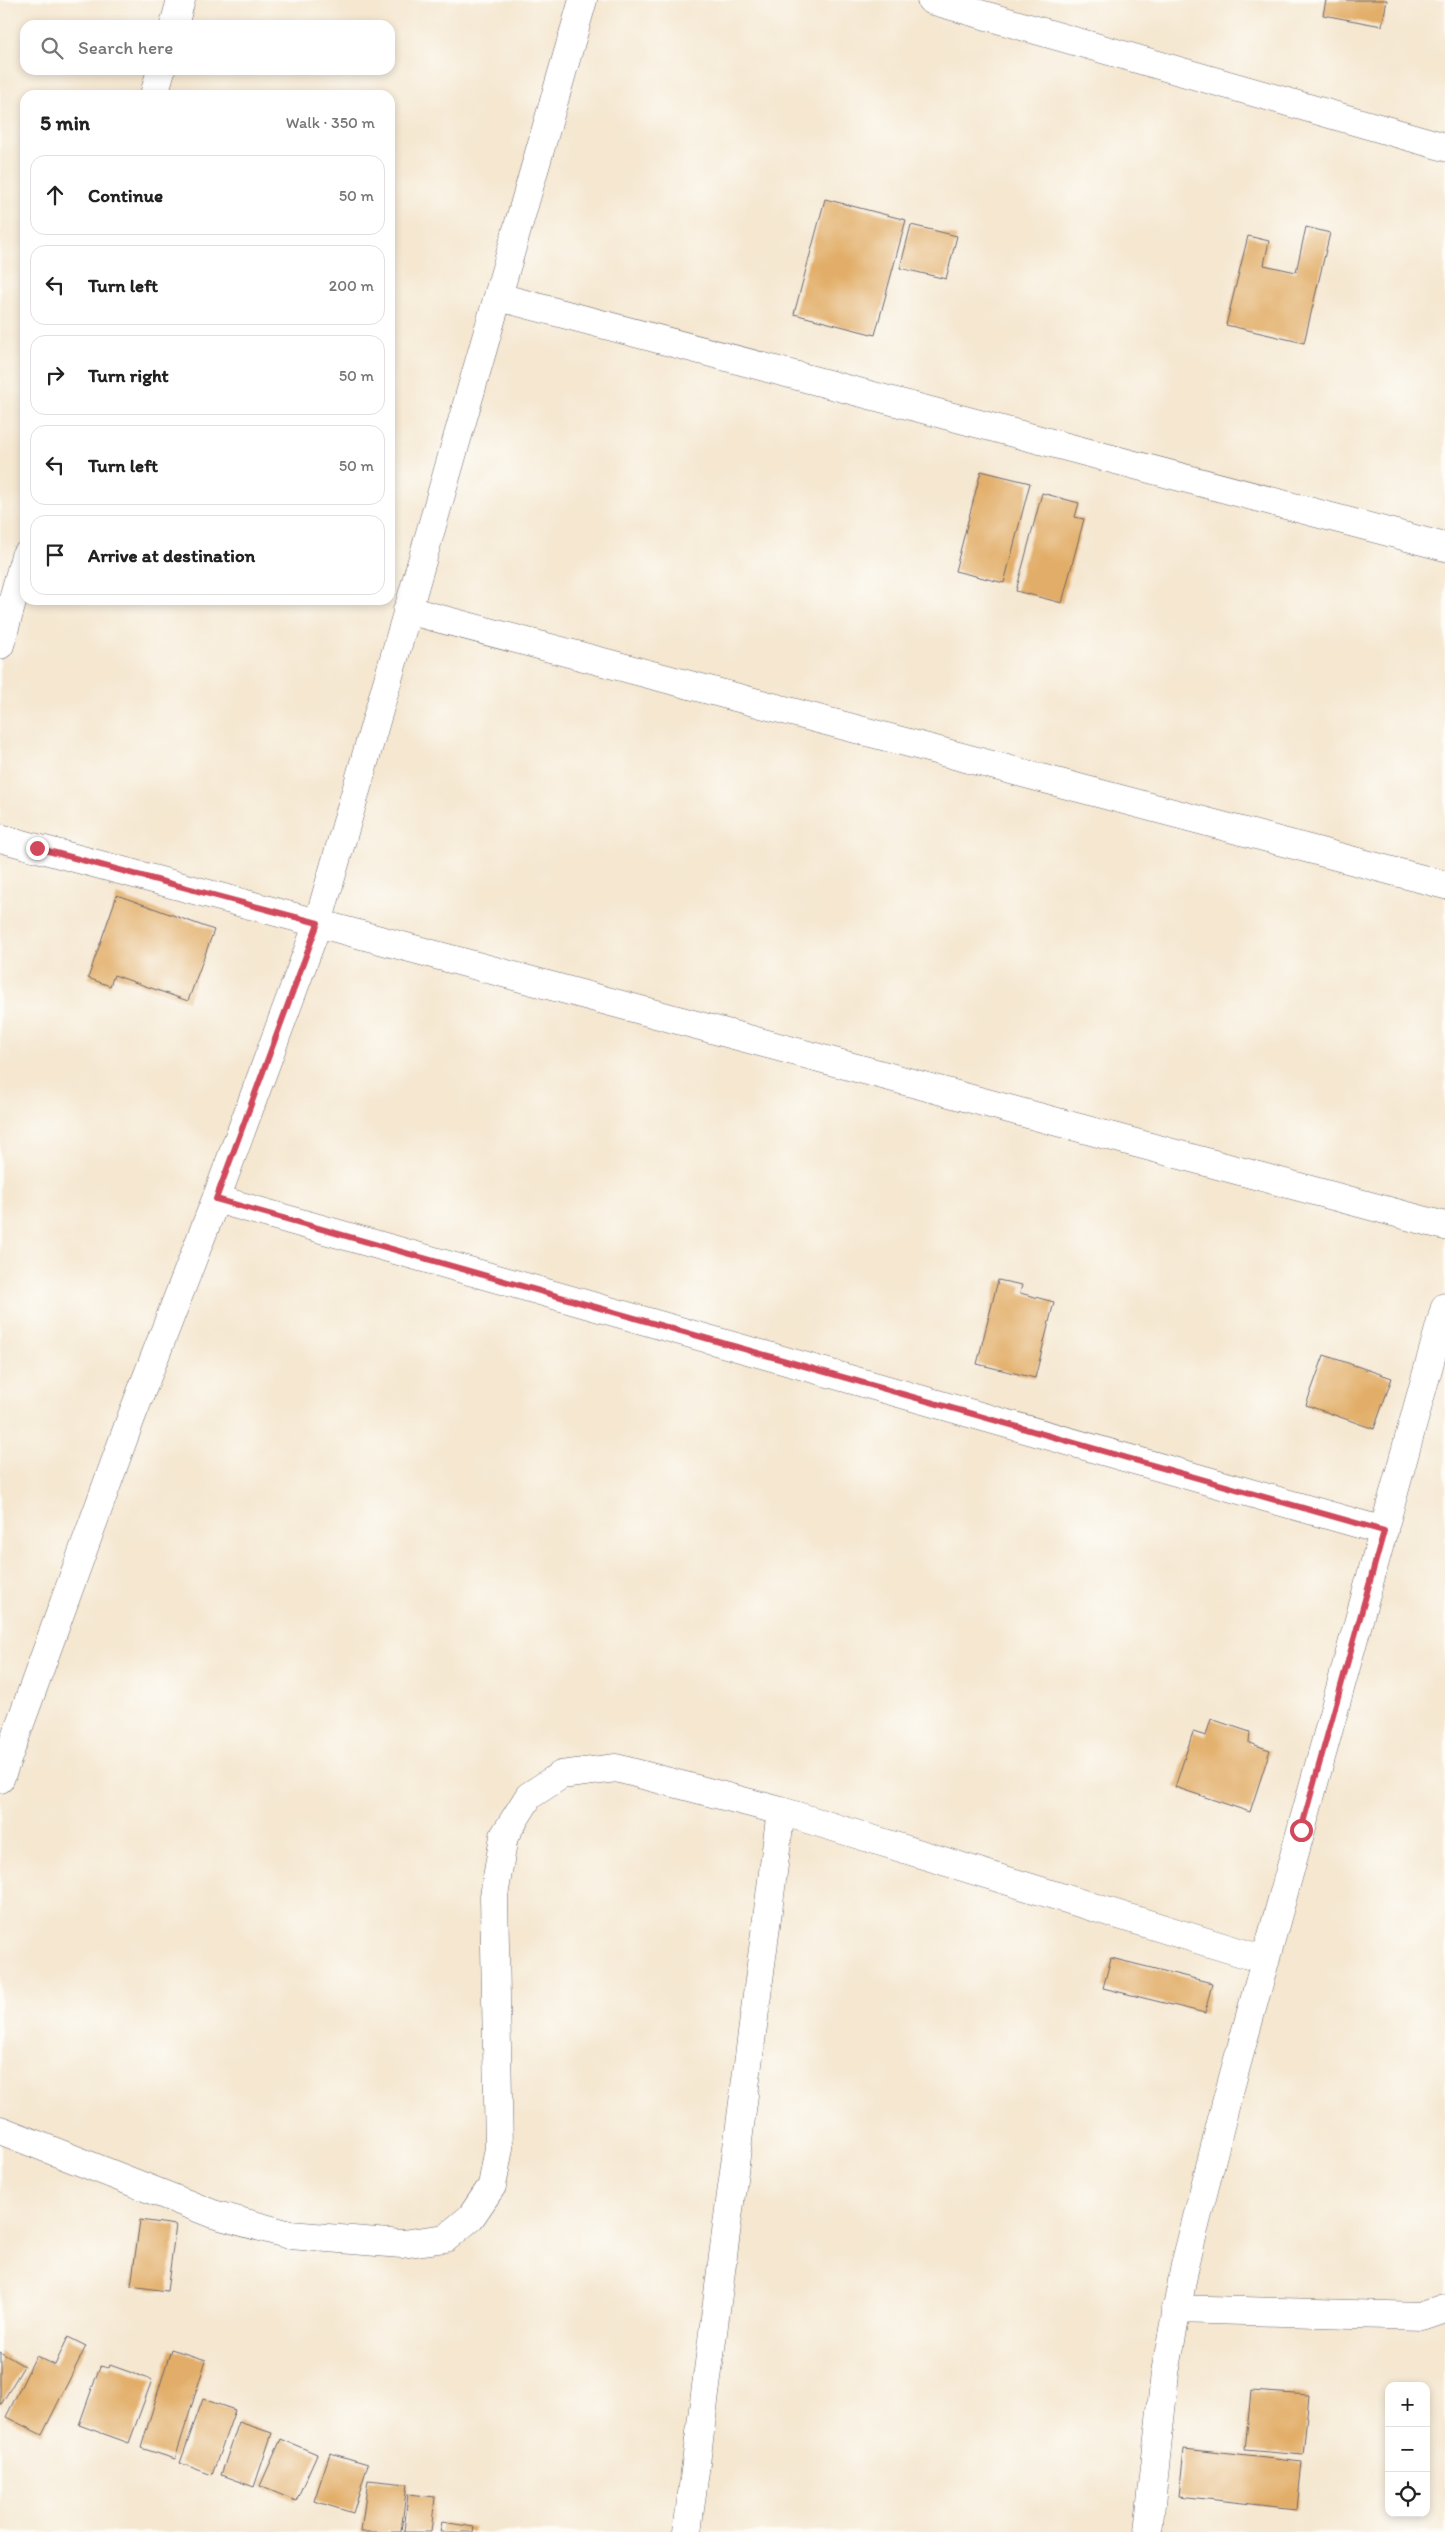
<!DOCTYPE html>
<meta charset="utf-8">
<style>
:root{--surface:#fff;--page:#f6f6f6;--text:#222;--muted:#767676;--line:#e0e0e0}
body{margin:0;font-family:Itim,sans-serif;background:var(--page);color:var(--text)}
.controls{position:absolute;right:15px;bottom:15px;display:grid;overflow:hidden;border-radius:10px;box-shadow:0 2px 8px #0003}
.controls button{width:45px;height:45px;display:grid;place-items:center;padding:0;border:0;border-bottom:1px solid var(--line);background:var(--surface);color:var(--text);font:25px sans-serif}
.stop{position:absolute;width:15px;height:15px;margin:-11px;border:4px solid #d1495b;border-radius:50%;background:#fff}
.stop.end{background:#d1495b;border-color:#fff;box-shadow:0 1px 5px #0008}
.list{margin:0;padding:0;list-style:none}
h2{display:flex;justify-content:space-between;align-items:center;height:65px;margin:0;padding:0 20px;font-size:21px}
h2 small{font-size:16px;font-weight:400;color:var(--muted)}
.list li{display:grid;grid-template-columns:32px 1fr auto;gap:15px;align-items:center;box-sizing:border-box;height:80px;margin:0 10px 10px;padding:0 10px;border:1px solid var(--line);border-radius:15px}
.list b{display:block;font-size:19px;white-space:nowrap}
.list em{font-size:16px;font-style:normal;color:var(--muted)}
.icon{flex:none;width:28px;height:28px;fill:none;stroke:currentColor;stroke-width:2;stroke-linecap:round;stroke-linejoin:round}
.map{position:relative;flex:none;width:1445px;height:2532px;overflow:hidden}
.search{position:absolute;background:var(--surface);box-shadow:0 2px 8px #0003;left:20px;top:20px;width:375px;height:55px;display:flex;align-items:center;gap:12px;box-sizing:border-box;padding:0 18px;border-radius:15px;color:var(--muted);font-size:19px}
.panel{position:absolute;background:var(--surface);box-shadow:0 2px 8px #0003;left:20px;top:90px;width:375px;height:515px;border-radius:15px}
.map>svg:first-child{display:block}
.building{fill:#e2ad67}
.lines{fill:none;stroke-linecap:round;stroke-linejoin:round}
.street-casing{stroke:#6c676f;stroke-width:29}
.street{stroke:#fff;stroke-width:28}
.route{stroke:#d1495b;stroke-width:6}
</style>
<div class="map">
<svg width="1445" height="2532" viewBox="0 0 1445 2532">
<rect width="100%" height="100%" fill="#fdfcf7"/>
<filter id="ink" filterUnits="userSpaceOnUse"><feTurbulence type="fractalNoise" baseFrequency=".02" numOctaves="2"/><feDisplacementMap in="SourceGraphic" scale="10" xChannelSelector="R" yChannelSelector="G"/><feConvolveMatrix kernelMatrix="1 2 1 2 8 2 1 2 1" color-interpolation-filters="sRGB"/></filter>
<filter id="wash" filterUnits="userSpaceOnUse"><feTurbulence type="fractalNoise" baseFrequency=".0096" numOctaves="4" result="noise"/><feDisplacementMap in="SourceGraphic" scale="20" xChannelSelector="R" yChannelSelector="G"/><feGaussianBlur stdDeviation="1.12" result="paint"/><feColorMatrix in="noise" values="0 0 0 0 0 0 0 0 0 0 0 0 0 0 0 0 0 1.4 0 .05"/><feComposite in="paint" operator="in"/></filter>
<g filter="url(#wash)">
<rect width="100%" height="100%" fill="#f5e7d0"/>
<g id="blocks">
<path class="building" d="M 1326,0 L 1387,0 L 1382,26 L 1323,15 Z
M 825,199 L 906,220 L 875,335 L 794,314 Z
M 911,225 L 957,236 L 946,279 L 900,268 Z
M 1306,227 L 1330,233 L 1304,343 L 1226,325 L 1248,236 L 1269,241 L 1264,265 L 1296,272 Z
M 981,471 L 1030,483 L 1004,583 L 955,571 Z
M 1042,493 L 1079,503 L 1075,517 L 1084,519 L 1062,603 L 1016,591 Z
M 117,895 L 214,930 L 188,1001 L 114,975 L 110,986 L 88,978 Z
M 998,1280 L 1022,1285 L 1020,1293 L 1054,1302 L 1035,1378 L 977,1364 Z
M 1324,1355 L 1392,1378 L 1374,1429 L 1306,1405 Z
M 1211,1719 L 1250,1732 L 1249,1743 L 1270,1750 L 1250,1812 L 1175,1787 L 1193,1732 L 1206,1736 Z
M 1111,1958 L 1212,1983 L 1205,2013 L 1103,1988 Z
M 140,2220 L 176,2225 L 167,2291 L 131,2286 Z
M 68,2337 L 86,2346 L 42,2435 L 6,2417 L 36,2356 L 55,2365 Z
M 171,2349 L 206,2360 L 175,2459 L 141,2448 Z
M 0,2352 L 24,2366 L 0,2406 Z
M 110,2365 L 152,2380 L 129,2443 L 79,2425 L 100,2366 L 109,2368 Z
M 1251,2391 L 1309,2395 L 1303,2455 L 1245,2450 Z
M 203,2399 L 235,2410 L 212,2475 L 180,2463 Z
M 239,2422 L 272,2433 L 254,2487 L 221,2475 Z
M 281,2439 L 317,2454 L 296,2501 L 260,2486 Z
M 1184,2449 L 1302,2462 L 1297,2509 L 1179,2496 Z
M 330,2453 L 368,2464 L 353,2513 L 314,2501 Z
M 368,2480 L 407,2484 L 401,2532 L 361,2532 Z
M 408,2494 L 435,2497 L 431,2532 L 404,2532 Z
M 442,2522 L 474,2527 L 473,2532 L 440,2532 Z"/>
</g>
</g>
<g filter="url(#ink)">
<use href="#blocks" fill-opacity="0" stroke="#6c676f" stroke-width="1"/>
<g class="lines">
<g class="street-casing">
<path id="street" d="M 931,0 L 1445,147
M 174,25 L 181,0
M 154,95 L 161,70
M 499,297 L 1445,547
M 407,610 L 1445,885
M 0,645 L 25,556
M 0,838 L 1445,1226
M 216,1199 L 1384,1531
M 0,1779 L 131,1418 L 216,1199 L 318,923 L 583,0
M 0,2130 L 213,2214 L 290,2235 L 402,2244 L 446,2238 L 471,2217 L 492,2186 L 499,2148 L 494,1896 L 504,1836 L 529,1796 L 561,1775 L 616,1768 L 781,1811 L 1265,1960
M 1176,2309 L 1422,2316 L 1445,2308
M 687,2532 L 781,1811
M 1148,2532 L 1165,2373 L 1185,2265 L 1226,2103 L 1445,1307"/>
</g>
<use href="#street" class="street"/>
</g>
</g>
<g class="lines" filter="url(#ink)">
<path class="route" d="M 37,848 L 318,923 L 216,1199 L 1384,1531 L 1301,1830"/>
</g>
</svg>
<div class="controls">
<button>+</button>
<button>−</button>
<button><svg class="icon" aria-label="locate" viewBox="0 0 24 24"><circle cx="12" cy="12" r="6"/><path d="M12 2v4M12 18v4M2 12h4M18 12h4"/></svg></button>
</div>
<div class="stop" style="left:1301px;top:1830px"></div>
<div class="stop end" style="left:37px;top:848px"></div>
<div class="search"><svg class="icon" aria-label="search" viewBox="0 0 24 24"><circle cx="10" cy="10" r="6"/><path d="M15 15l6 6"/></svg>Search here</div>
<section class="panel">
<h2>5 min<small>Walk · 350 m</small></h2>
<ul class="list">
<li><svg class="icon" aria-label="ahead" viewBox="0 0 24 24"><path d="M12 20V5M6 11l6-6 6 6"/></svg><div><b>Continue</b></div><em>50 m</em></li>
<li><svg class="icon" aria-label="left" viewBox="0 0 24 24"><path d="M17 20v-9H6M10 6l-5 5 5 5"/></svg><div><b>Turn left</b></div><em>200 m</em></li>
<li><svg class="icon" aria-label="right" viewBox="0 0 24 24"><path d="M7 20v-9h11M14 6l5 5-5 5"/></svg><div><b>Turn right</b></div><em>50 m</em></li>
<li><svg class="icon" aria-label="left" viewBox="0 0 24 24"><path d="M17 20v-9H6M10 6l-5 5 5 5"/></svg><div><b>Turn left</b></div><em>50 m</em></li>
<li><svg class="icon" aria-label="arrive" viewBox="0 0 24 24"><path d="M6 21V4h12l-3 4 3 4H6"/></svg><div><b>Arrive at destination</b></div></li>
</ul>
</section>
</div>
